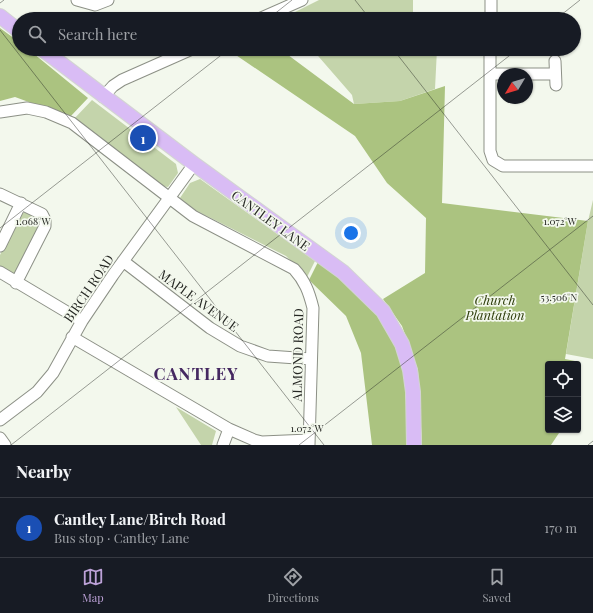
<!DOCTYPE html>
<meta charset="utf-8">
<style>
:root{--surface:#171b24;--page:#242831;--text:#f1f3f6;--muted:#9ea1a6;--line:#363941;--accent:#bda2d8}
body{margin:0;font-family:"Playfair Display",serif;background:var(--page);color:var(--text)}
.controls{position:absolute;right:12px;bottom:12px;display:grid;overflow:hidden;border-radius:4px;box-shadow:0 1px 3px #0004}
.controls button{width:36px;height:36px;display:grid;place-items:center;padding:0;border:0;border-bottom:1px solid var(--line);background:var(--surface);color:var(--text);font:20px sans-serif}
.compass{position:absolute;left:497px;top:68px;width:36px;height:36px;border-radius:50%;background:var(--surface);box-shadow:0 1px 3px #0004;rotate:232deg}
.you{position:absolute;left:351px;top:233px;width:14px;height:14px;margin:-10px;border:3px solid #fff;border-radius:50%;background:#1a73e8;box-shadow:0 0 0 6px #1a73e833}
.badge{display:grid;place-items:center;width:26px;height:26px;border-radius:50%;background:var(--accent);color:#fff;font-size:13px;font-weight:700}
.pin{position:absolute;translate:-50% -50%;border:2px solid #fff;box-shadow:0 1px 4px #0006}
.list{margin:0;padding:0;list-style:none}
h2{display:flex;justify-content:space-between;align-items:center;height:52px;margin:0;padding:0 16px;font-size:17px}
h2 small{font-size:13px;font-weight:400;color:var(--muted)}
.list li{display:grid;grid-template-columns:26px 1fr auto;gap:12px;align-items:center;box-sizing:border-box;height:60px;padding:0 16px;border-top:1px solid var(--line)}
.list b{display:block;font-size:15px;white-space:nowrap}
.list p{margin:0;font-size:13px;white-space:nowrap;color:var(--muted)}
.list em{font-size:13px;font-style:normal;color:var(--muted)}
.icon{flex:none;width:22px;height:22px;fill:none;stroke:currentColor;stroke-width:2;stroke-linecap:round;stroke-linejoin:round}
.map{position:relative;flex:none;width:593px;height:445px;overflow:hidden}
.search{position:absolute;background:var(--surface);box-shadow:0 1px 3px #0004;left:12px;right:12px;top:12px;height:44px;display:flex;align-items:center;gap:10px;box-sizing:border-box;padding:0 14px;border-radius:22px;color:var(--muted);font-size:15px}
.sheet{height:112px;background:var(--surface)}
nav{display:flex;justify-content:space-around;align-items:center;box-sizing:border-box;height:56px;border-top:1px solid var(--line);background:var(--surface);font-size:11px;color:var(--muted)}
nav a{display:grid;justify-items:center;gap:2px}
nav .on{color:var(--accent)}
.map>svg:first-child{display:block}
.green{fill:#c4d4ab}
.forest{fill:#abc380}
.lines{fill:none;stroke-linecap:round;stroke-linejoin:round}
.minor-casing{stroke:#8c9086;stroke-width:13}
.major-casing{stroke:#d3d4d3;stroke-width:16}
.minor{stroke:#fff;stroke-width:11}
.major{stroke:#d9bcf5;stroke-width:14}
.ticks{fill:none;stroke:#252723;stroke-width:1;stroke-opacity:0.45}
.labels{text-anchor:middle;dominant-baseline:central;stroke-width:3.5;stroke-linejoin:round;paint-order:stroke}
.street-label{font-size:13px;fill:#252723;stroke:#f3f8ed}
.park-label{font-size:13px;font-style:italic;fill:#2f3e0c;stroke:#f3f8ed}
.district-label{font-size:17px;font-weight:bold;letter-spacing:1px;fill:#452861;stroke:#f3f8ed}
.ticks-label{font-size:10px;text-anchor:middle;fill:#252723;stroke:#f3f8ed;stroke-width:3.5;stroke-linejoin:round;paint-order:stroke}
</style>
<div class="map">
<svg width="593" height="445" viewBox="0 0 593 445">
<rect width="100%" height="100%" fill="#f3f8ed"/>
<path class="green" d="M 319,0 L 413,0 L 413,19 L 286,19 L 285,17 Z
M 312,49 L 437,49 L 435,89 L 400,101 L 354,104 L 352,95 Z
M 92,100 L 176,164 L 178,173 L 168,187 L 161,186 L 73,120 Z
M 200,179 L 315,261 L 307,277 L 286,256 L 195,210 L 180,198 L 190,183 Z
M 593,200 L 593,359 L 566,354 L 588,221 Z
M 27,212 L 38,218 L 40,225 L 15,273 L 10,274 L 0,268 L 0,255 L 20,214 Z
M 176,407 L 216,431 L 212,445 L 201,445 Z"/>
<path class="forest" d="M 0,28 L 19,42 L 19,49 L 28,49 L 88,98 L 70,117 L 15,97 L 0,101 Z
M 227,49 L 280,49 L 354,104 L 400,101 L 445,86 L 442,203 L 588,221 L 565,359 L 580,362 L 580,404 L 578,406 L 578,364 L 548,364 L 548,430 L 561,430 L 551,445 L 422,445 L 418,370 L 402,326 L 383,299 L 425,273 L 426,218 L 387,183 L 355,136 Z
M 318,262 C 334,275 356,289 370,305 C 409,349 406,390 407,445 L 372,445 L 361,353 L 346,316 L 309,280 Z"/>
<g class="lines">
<g class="minor-casing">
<path id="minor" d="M 77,0 L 95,5 L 108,0
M 259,19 L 302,0
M 491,19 L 491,0
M 490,49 L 490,151 L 493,160 L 503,166 L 593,166
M 555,61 L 556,85
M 490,74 L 555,74
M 103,97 L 113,86 L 122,80 L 192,49
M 0,112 L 27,108 L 46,112 L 72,123 L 193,216 L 294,269 C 305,281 309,292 313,308 L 309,445
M 0,194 L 42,214 L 45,220 L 45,226 L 16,283
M 0,246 L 21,203
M 123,261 L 210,328 L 240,346 L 268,356 L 311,359
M 0,272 L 82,321
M 72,337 L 229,429 L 254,440 L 262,442 L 309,440
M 0,420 L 37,392 L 53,373 L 82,321 L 113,275 L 194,164
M 0,438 L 5,445
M 223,445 L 229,429"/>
</g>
<g class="major-casing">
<path id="major" d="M 0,16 L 19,31
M 42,49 L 194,164 L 343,272 L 383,311 L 402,344 L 410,370 L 413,392 L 414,445"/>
</g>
<use href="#minor" class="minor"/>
<use href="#major" class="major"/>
</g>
<path class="ticks" d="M 355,0 L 370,19M 0,3 L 4,0M 268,19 L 292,0M 556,19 L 580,0M 0,30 L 324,445M 393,49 L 593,305M 0,228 L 229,49M 11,445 L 518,49M 299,445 L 593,216M 588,445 L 593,441"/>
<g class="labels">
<g class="street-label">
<text transform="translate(271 220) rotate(36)">CANTLEY LANE</text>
<text transform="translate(88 288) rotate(-56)">BIRCH ROAD</text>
<text transform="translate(199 300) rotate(36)">MAPLE AVENUE</text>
<text transform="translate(297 355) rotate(-89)">ALMOND ROAD</text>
</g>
<g class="park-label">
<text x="495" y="299">Church<tspan x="495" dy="15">Plantation</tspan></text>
</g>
<g class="district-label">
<text x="196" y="373">CANTLEY</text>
</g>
</g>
<g class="ticks-label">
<text x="560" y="225">1.072°W</text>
<text x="33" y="225">1.068°W</text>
<text x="559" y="301">53.506°N</text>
<text x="307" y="432">1.072°W</text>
</g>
</svg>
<div class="controls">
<button><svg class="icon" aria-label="locate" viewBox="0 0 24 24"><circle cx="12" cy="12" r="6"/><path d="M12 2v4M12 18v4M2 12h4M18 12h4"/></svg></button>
<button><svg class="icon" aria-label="layers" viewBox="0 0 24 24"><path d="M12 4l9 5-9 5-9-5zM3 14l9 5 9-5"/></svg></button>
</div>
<svg class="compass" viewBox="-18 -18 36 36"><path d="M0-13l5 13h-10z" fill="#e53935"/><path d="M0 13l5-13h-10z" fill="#9ea1a6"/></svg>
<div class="you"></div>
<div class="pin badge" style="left:143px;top:138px;background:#1a4fb4">1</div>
<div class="search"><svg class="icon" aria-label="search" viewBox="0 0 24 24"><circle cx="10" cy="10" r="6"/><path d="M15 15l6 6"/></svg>Search here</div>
</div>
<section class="sheet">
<h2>Nearby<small></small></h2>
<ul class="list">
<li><span class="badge" style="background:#1a4fb4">1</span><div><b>Cantley Lane/Birch Road</b><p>Bus stop · Cantley Lane</p></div><em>170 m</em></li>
</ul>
</section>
<nav>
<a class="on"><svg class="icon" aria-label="map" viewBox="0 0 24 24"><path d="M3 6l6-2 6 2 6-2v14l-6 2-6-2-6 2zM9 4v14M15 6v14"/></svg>Map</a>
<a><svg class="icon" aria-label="directions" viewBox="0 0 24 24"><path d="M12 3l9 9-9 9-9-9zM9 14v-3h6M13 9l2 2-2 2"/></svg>Directions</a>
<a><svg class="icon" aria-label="saved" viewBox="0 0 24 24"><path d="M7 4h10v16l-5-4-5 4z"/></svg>Saved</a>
</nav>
